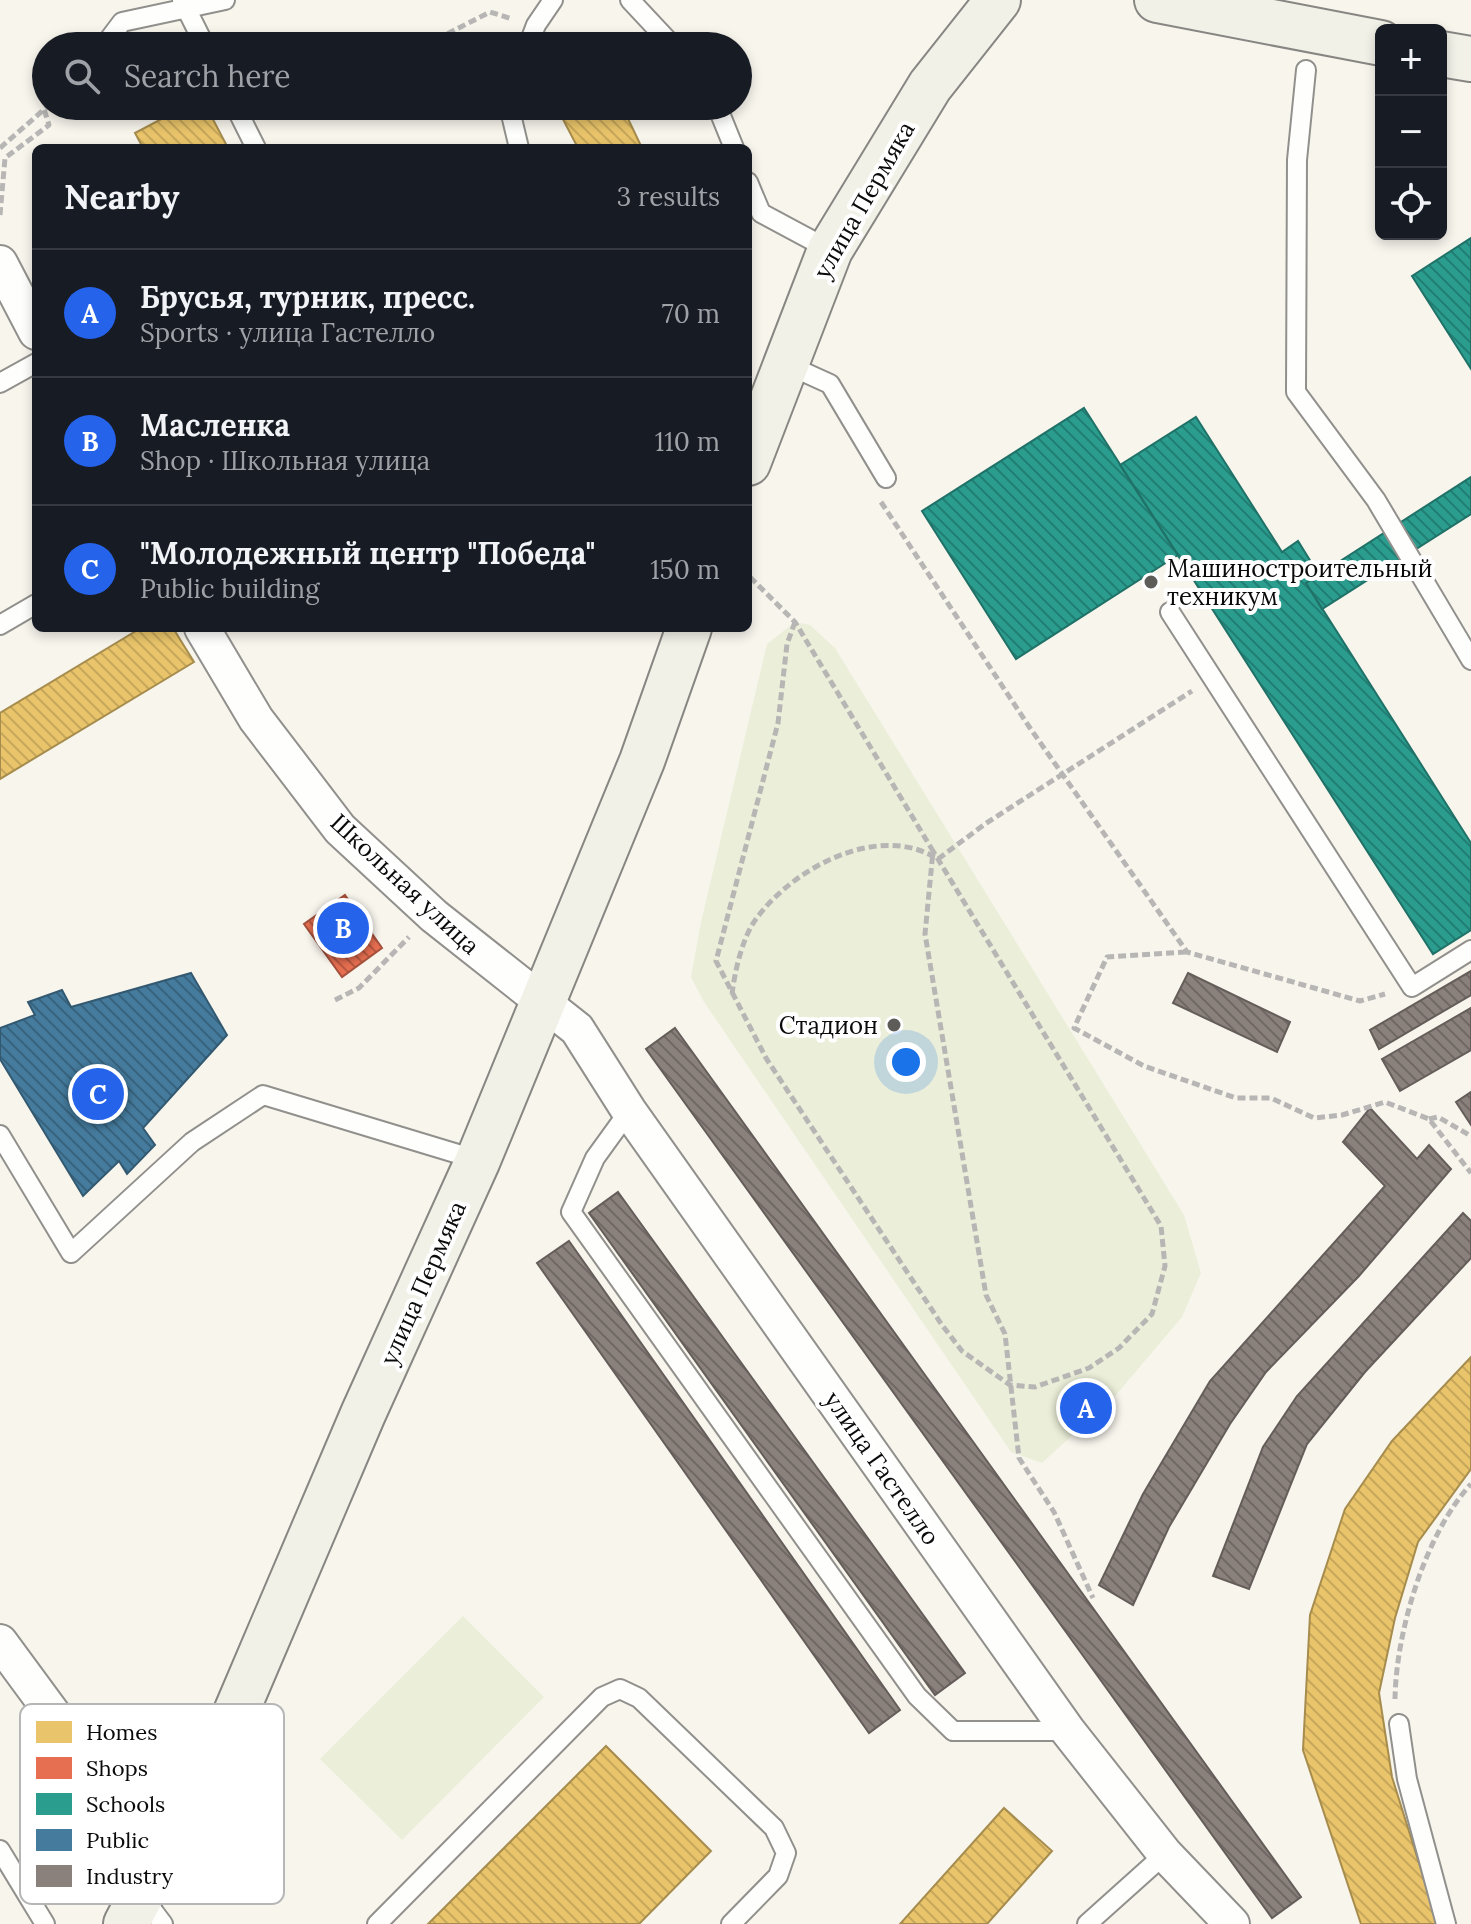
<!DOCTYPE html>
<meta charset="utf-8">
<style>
:root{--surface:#171b24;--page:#242831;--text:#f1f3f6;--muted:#9ea1a6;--line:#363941;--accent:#2563eb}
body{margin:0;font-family:Lora,serif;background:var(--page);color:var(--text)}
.controls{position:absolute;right:24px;top:24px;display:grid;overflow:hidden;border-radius:12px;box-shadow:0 4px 12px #0003}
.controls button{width:72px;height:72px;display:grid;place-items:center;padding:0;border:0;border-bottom:2px solid var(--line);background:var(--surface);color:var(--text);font:40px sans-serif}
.you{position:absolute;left:906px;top:1062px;width:28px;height:28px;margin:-20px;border:6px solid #fff;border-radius:50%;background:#1a73e8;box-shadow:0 0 0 12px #1a73e833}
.badge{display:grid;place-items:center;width:52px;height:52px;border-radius:50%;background:var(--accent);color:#fff;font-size:26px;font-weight:700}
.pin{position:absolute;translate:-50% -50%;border:4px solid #fff;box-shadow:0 2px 8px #0006}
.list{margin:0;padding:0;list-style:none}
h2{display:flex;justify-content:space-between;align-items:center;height:104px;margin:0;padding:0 32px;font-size:34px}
h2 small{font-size:26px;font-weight:400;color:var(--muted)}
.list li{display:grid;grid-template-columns:52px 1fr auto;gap:24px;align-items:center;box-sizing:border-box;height:128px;padding:0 32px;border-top:2px solid var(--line)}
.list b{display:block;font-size:30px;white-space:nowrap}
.list p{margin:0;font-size:26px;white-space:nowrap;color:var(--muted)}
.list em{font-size:26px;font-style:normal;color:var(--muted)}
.icon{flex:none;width:44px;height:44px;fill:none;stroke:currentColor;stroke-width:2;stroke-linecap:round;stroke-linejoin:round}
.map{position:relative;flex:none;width:1471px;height:1924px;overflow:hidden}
.search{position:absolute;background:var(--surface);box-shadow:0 4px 12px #0003;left:32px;top:32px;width:720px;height:88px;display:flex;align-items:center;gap:20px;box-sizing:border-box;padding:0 28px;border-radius:44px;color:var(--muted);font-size:30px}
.panel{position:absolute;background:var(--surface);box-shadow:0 4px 12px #0003;left:32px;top:144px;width:720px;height:488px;border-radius:12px}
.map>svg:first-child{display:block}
.pitch{fill:#ebefd9}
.homes{fill:url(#homes-back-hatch);stroke:#a68c4d;stroke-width:2}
.shops{fill:url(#shops-back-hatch);stroke:#a5513c;stroke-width:2}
.schools{fill:url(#schools-back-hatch);stroke:#207167;stroke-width:2}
.public{fill:url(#public-back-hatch);stroke:#335971;stroke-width:2}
.industry{fill:url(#industry-back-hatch);stroke:#645d5a;stroke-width:2}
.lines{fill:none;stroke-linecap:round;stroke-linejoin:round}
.lane-casing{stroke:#91908c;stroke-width:22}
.street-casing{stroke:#91908c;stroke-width:38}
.secondary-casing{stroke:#888683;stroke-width:48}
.path{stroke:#b7b6b5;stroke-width:5;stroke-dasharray:8 4;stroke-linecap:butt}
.lane{stroke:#fefefc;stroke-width:18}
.street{stroke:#fefefc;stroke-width:34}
.secondary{stroke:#f2f1e8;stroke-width:44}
.poi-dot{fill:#5d5c59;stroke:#fff;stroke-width:3}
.labels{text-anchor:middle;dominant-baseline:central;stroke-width:8;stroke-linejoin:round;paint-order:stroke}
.street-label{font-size:24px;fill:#0a0a0a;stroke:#fff}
.poi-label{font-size:24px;fill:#0a0a0a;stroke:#fff;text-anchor:start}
.key{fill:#fff;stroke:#b6b6b6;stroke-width:2}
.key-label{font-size:22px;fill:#0a0a0a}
</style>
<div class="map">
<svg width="1471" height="1924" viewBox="0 0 1471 1924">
<defs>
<pattern id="homes-back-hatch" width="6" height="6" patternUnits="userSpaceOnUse" patternTransform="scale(2)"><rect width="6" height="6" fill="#e9c46a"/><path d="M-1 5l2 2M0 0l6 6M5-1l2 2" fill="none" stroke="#c6a75b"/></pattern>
<pattern id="shops-back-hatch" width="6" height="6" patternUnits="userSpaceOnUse" patternTransform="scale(2)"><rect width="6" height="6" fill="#e76f51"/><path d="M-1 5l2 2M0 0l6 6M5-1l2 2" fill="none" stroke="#b95941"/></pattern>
<pattern id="schools-back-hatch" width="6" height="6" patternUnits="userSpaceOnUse" patternTransform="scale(2)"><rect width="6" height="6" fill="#2a9d8f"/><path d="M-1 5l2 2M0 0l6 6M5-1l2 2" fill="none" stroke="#227e73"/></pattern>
<pattern id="public-back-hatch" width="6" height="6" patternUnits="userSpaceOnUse" patternTransform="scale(2)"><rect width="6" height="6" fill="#457b9d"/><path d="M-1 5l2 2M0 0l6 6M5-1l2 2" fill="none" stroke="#38637e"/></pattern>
<pattern id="industry-back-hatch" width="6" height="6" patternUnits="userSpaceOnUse" patternTransform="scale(2)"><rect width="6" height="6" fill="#8a817c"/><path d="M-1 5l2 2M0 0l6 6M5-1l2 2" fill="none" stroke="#6f6864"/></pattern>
</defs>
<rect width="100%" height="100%" fill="#f8f5ed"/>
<path class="pitch" d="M 795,622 L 810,625 L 835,648 L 1184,1215 L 1201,1273 L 1182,1317 L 1110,1402 L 1113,1408 L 1077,1431 L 1042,1463 L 1011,1452 L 704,1002 L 691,977 L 701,922 L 767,644 Z
M 463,1616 L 544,1697 L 402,1840 L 320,1759 Z"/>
<path class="homes" d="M 186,106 L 206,106 L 228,148 L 143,148 L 135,133 Z
M 556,106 L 622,106 L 642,148 L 578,148 Z
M 141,628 L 173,628 L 194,662 L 0,779 L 0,713 Z
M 1471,1357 L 1471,1469 L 1418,1542 L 1395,1618 L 1379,1693 L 1392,1777 L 1438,1924 L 1361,1924 L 1303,1750 L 1310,1615 L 1345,1509 L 1392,1441 Z
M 606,1746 L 711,1851 L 639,1924 L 428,1924 Z
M 1004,1808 L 1052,1851 L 987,1924 L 900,1924 Z"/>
<path class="shops" d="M 345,895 L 382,948 L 342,977 L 304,924 Z"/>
<path class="schools" d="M 1471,238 L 1471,369 L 1412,276 Z
M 1084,408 L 1178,555 L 1016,659 L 922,511 Z
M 1196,417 L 1282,552 L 1298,541 L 1319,575 L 1306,583 L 1471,843 L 1471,930 L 1433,954 L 1120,465 Z
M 1471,477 L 1471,514 L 1322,609 L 1306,583 Z"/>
<path class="public" d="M 191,973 L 227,1035 L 143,1128 L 155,1145 L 127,1174 L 119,1161 L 83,1196 L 0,1059 L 0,1028 L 35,1015 L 28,1002 L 62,990 L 71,1007 Z"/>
<path class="industry" d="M 1471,971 L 1471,995 L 1379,1049 L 1370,1030 Z
M 1188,973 L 1290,1022 L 1277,1052 L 1173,1003 Z
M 1471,1008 L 1471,1050 L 1400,1091 L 1382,1059 Z
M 675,1028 L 1301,1897 L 1272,1918 L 646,1049 Z
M 1471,1092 L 1471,1125 L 1456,1102 Z
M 1370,1108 L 1417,1159 L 1429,1145 L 1451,1169 L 1359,1276 L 1266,1372 L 1230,1424 L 1169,1527 L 1133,1605 L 1099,1585 L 1143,1494 L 1210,1381 L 1385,1186 L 1343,1142 Z
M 618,1192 L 965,1673 L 935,1695 L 589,1213 Z
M 1463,1213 L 1471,1221 L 1471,1258 L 1365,1372 L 1307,1444 L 1249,1589 L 1213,1576 L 1263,1447 L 1297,1396 Z
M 569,1241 L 900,1710 L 869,1733 L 537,1263 Z"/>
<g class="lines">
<g class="lane-casing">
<path id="lane" d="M 182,0 L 205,46
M 630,0 L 673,46
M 104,46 L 122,22 L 225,0
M 528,46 L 536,25 L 553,0
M 1306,70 L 1297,160 L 1296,392 L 1376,500 L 1471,660
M 235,106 L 256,148
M 509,106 L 519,148
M 717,106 L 734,148
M 748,182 L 761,213 L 830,250
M 786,364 L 830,384 L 886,478
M 0,383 L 36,363
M 1170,612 L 1412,987 L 1471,950
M 0,625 L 36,604
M 629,1111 L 595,1158 L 571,1212 L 917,1696 L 953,1731 L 1068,1731
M 0,1135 L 71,1253 L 192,1142 L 263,1095 L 478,1160
M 1399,1724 L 1407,1779 L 1446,1924
M 0,1850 L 45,1924
M 142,1896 L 163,1924
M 377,1924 L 602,1697 L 620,1689 L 639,1698 L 774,1828 L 786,1853 L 778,1876 L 731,1924
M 1087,1924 L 1165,1854"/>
</g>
<g class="street-casing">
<path id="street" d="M 0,263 L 36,332
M 202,628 L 256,719 L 340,829 L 434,916 L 577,1029 L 629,1111 L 1068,1731 L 1165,1854 L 1232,1924
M 0,1642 L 92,1767 L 171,1843"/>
</g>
<g class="secondary-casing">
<path id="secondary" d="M 1157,0 L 1381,43
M 1441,54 L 1471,59
M 748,463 L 830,250 L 930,86 L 998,0
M 126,1924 L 228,1731 L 363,1414 L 478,1160 L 642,761 L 689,628"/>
</g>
<path class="path" d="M 389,46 L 441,37 L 490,12 L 512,19
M 268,118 L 300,106
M 0,148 L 48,106
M 0,215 L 5,158 L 49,125 L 44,109
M 881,502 L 1030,728 L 1187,952 L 1360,1001 L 1385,994
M 750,577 L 795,622 L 933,851 L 925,934 L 986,1295 L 1005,1334 L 1019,1458 L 1054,1512 L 1093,1598
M 795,622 L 787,644 L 778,723 L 716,961 L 766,1058 L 942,1325 L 962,1351 L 1010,1385 L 1035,1387 L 1089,1368 L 1119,1348 L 1152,1314 L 1165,1266 L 1161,1226 L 933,851
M 1186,952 L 1107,957 L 1074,1028 L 1144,1066 L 1236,1098 L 1271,1098 L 1314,1118 L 1342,1115 L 1385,1102 L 1429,1119 L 1471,1173
M 732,994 C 735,971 742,938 756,919 C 794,867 879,822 938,859 L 985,824 L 1192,691
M 335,1000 L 359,988 L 409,937
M 1429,1119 L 1438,1117 L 1471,1136
M 1395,1699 C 1396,1632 1425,1534 1471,1484"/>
<use href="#lane" class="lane"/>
<use href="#street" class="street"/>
<use href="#secondary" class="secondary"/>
</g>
<g class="poi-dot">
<circle cx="1151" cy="582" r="8"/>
<circle cx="894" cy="1025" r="8"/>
</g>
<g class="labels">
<g class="street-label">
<text transform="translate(864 200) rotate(-60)">улица Пермяка</text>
<text transform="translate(405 884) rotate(43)">Школьная улица</text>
<text transform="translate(423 1283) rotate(-66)">улица Пермяка</text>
<text transform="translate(882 1468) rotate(55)">улица Гастелло</text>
</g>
<g class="poi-label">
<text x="1167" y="568">Машиностроительный<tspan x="1167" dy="28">техникум</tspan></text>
<text x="878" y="1025" text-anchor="end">Стадион</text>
</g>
</g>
<rect x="20" y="1704" width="264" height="200" rx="12" class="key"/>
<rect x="36" y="1721" width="36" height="22" fill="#e9c46a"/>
<rect x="36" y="1757" width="36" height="22" fill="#e76f51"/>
<rect x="36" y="1793" width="36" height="22" fill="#2a9d8f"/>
<rect x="36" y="1829" width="36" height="22" fill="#457b9d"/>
<rect x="36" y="1865" width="36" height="22" fill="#8a817c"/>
<g class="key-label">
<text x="86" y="1740">Homes</text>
<text x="86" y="1776">Shops</text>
<text x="86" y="1812">Schools</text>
<text x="86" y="1848">Public</text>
<text x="86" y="1884">Industry</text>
</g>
</svg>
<div class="controls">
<button>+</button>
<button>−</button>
<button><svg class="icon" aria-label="locate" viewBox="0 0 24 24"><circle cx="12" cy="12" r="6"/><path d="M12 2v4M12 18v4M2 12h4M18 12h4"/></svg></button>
</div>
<div class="you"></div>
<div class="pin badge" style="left:1086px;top:1408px">A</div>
<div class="pin badge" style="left:343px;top:928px">B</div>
<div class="pin badge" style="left:98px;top:1094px">C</div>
<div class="search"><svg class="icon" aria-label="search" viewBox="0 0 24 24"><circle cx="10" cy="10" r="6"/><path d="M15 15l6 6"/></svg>Search here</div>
<section class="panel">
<h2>Nearby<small>3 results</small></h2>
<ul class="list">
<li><span class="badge">A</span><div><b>Брусья, турник, пресс.</b><p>Sports · улица Гастелло</p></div><em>70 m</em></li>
<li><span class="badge">B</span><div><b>Масленка</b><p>Shop · Школьная улица</p></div><em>110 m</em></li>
<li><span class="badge">C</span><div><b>&quot;Молодежный центр &quot;Победа&quot;</b><p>Public building</p></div><em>150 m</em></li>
</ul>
</section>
</div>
